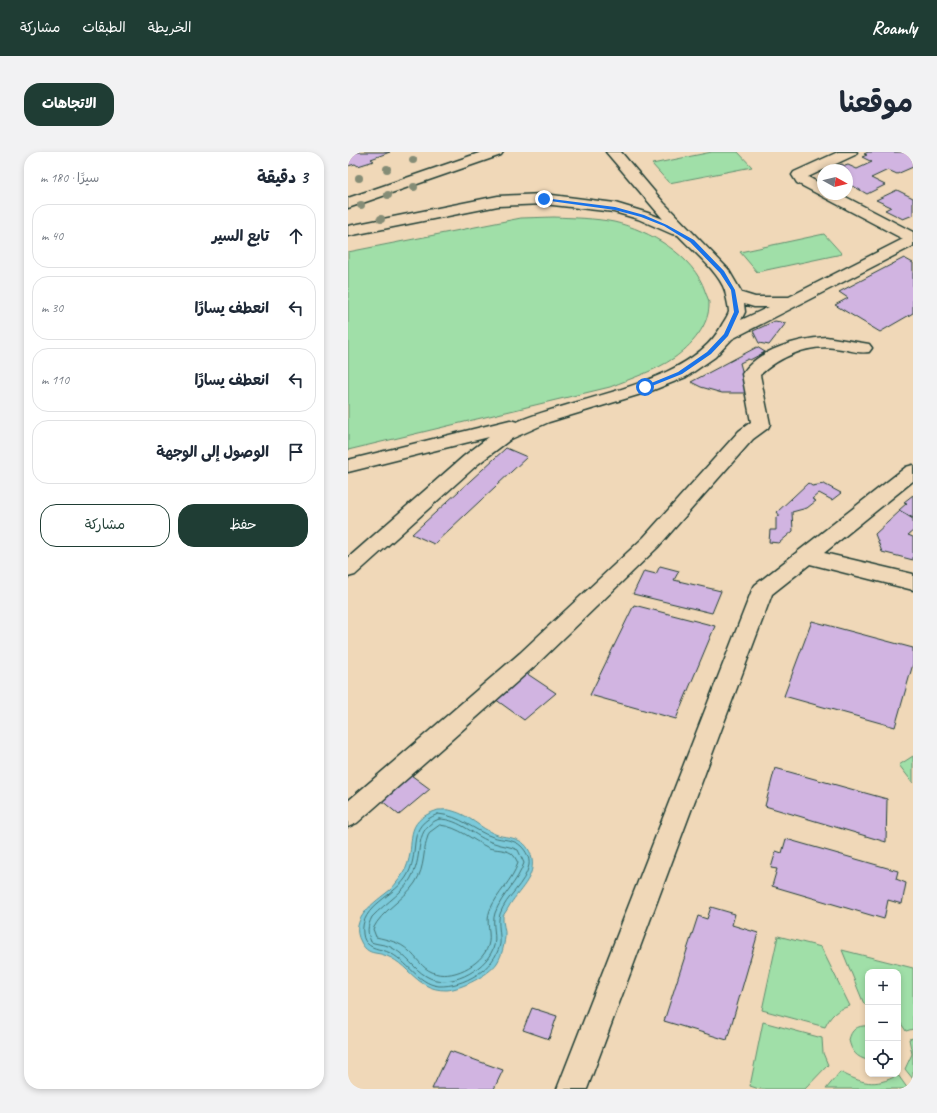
<!DOCTYPE html>
<html lang="ar">
<meta charset="utf-8">
<style>
:root{--surface:#fff;--page:#f2f2f3;--text:#1f2937;--muted:#747a83;--line:#e0e1e3;--accent:#1f3d34}
body{margin:0;font-family:Caveat,"Playpen Sans Arabic",sans-serif;background:var(--page);color:var(--text);direction:rtl}
.controls{position:absolute;right:12px;bottom:12px;display:grid;overflow:hidden;border-radius:8px;box-shadow:0 2px 6px #0003}
.controls button{width:36px;height:36px;display:grid;place-items:center;padding:0;border:0;border-bottom:1px solid var(--line);background:var(--surface);color:var(--text);font:20px sans-serif}
.compass{position:absolute;left:469px;top:12px;width:36px;height:36px;border-radius:50%;background:var(--surface);box-shadow:0 2px 6px #0003;rotate:98deg}
.stop{position:absolute;width:12px;height:12px;margin:-9px;border:3px solid #1a73e8;border-radius:50%;background:#fff}
.stop.end{background:#1a73e8;border-color:#fff;box-shadow:0 1px 4px #0008}
.list{margin:0;padding:0;list-style:none}
h2{display:flex;justify-content:space-between;align-items:center;height:52px;margin:0;padding:0 16px;font-size:17px}
h2 small{font-size:13px;font-weight:400;color:var(--muted)}
.list li{display:grid;grid-template-columns:26px 1fr auto;gap:12px;align-items:center;box-sizing:border-box;height:64px;margin:0 8px 8px;padding:0 8px;border:1px solid var(--line);border-radius:16px}
.list b{display:block;font-size:15px;white-space:nowrap}
.list em{font-size:13px;font-style:normal;color:var(--muted)}
.actions{display:flex;gap:8px;padding:12px 16px}
.actions a{flex:1;padding:9px 0;border:1px solid var(--accent);border-radius:16px;text-align:center;font-size:14px;color:var(--accent)}
.actions .main{background:var(--accent);color:#fff}
.icon{flex:none;width:22px;height:22px;fill:none;stroke:currentColor;stroke-width:2;stroke-linecap:round;stroke-linejoin:round}
.map{position:relative;flex:none;width:565px;height:937px;overflow:hidden;direction:ltr;border-radius:16px}
header{display:flex;align-items:center;gap:24px;box-sizing:border-box;height:56px;padding:0 20px;background:var(--accent);color:#fff}
header strong{font-size:19px}
nav{display:flex;gap:22px;margin-inline-start:auto;font-size:14px}
.intro{display:flex;align-items:center;justify-content:space-between;box-sizing:border-box;height:96px;padding:0 24px}
h1{margin:0;font-size:28px}
.button{padding:10px 18px;border-radius:16px;background:var(--accent);color:#fff;font-size:14px;font-weight:700}
main{display:flex;gap:24px;padding:0 24px}
aside{flex:1;background:var(--surface);border-radius:16px;box-shadow:0 2px 6px #0003}
.map>svg:first-child{display:block}
.green{fill:#a0dfa8;stroke:#608e6e}
.water{fill:#7ccada;stroke:#579298}
.lines{fill:none;stroke-linecap:round;stroke-linejoin:round}
.shore{stroke:#447576;stroke-width:1}
.building{fill:#d1b4e1;stroke:#1f3d34}
.minor-casing{stroke:#1f3d34;stroke-width:3}
.minor{fill:#f0d8b8;fill-rule:evenodd}
.tree{fill:#848c76}
.route{fill:#1a73e8}
</style>
<header>
<strong>Roamly</strong>
<nav><a>الخريطة</a><a>الطبقات</a><a>مشاركة</a></nav>
</header>
<div class="intro"><h1>موقعنا</h1><a class="button">الاتجاهات</a></div>
<main>
<div class="map">
<svg width="565" height="937" viewBox="0 0 565 937">
<rect width="100%" height="100%" fill="#f0d8b8"/>
<filter id="ink" filterUnits="userSpaceOnUse"><feTurbulence type="fractalNoise" baseFrequency=".025" numOctaves="2"/><feDisplacementMap in="SourceGraphic" scale="8" xChannelSelector="R" yChannelSelector="G"/><feConvolveMatrix kernelMatrix="1 2 1 2 8 2 1 2 1" color-interpolation-filters="sRGB"/></filter>
<g filter="url(#ink)">
<path class="green" d="M 364,0 L 390,0 L 404,15 L 321,31 L 304,12 Z
M 206,65 C 226,66 246,66 266,70 C 301,78 346,104 357,139 C 358,143 361,147 361,151 C 362,173 343,194 326,206 C 307,219 284,226 262,235 L 0,298 L 0,100 L 173,66 Z
M 476,82 L 494,102 L 409,120 L 392,100 Z
M 565,604 L 565,631 L 551,613 Z
M 430,784 L 473,795 L 502,854 C 488,858 483,863 477,875 L 414,858 Z
M 494,798 L 565,816 L 565,877 L 558,879 L 550,867 L 550,820 L 520,820 L 520,853 L 516,852 Z
M 415,870 L 474,886 L 475,901 L 480,913 L 457,937 L 411,937 L 402,934 Z
M 520,874 L 520,908 C 509,906 503,899 501,888 C 503,878 509,873 520,874 Z
M 565,886 L 565,927 L 557,917 L 564,902 L 561,887 Z
M 492,920 C 514,931 526,936 550,923 L 560,937 L 478,937 Z"/>
<path class="water" d="M 90,658 C 94,658 100,657 105,659 C 121,663 132,676 147,682 C 156,686 166,684 175,691 C 178,693 182,699 183,703 C 190,725 169,739 160,756 C 159,758 156,762 155,764 C 154,771 158,778 157,785 C 156,794 154,803 149,811 C 141,823 113,837 99,838 C 64,839 61,805 27,801 C 20,800 16,796 13,790 C 0,767 27,750 42,738 C 48,732 54,724 58,716 C 69,690 53,670 90,658 Z"/>
<g class="lines">
<path class="shore" d="M 90,662 C 114,664 124,678 145,685 C 154,688 166,687 173,694 C 178,699 182,706 181,713 C 177,733 158,744 152,762 C 149,772 153,782 152,792 C 147,817 115,835 91,834 C 68,832 58,804 34,798 C 25,796 16,793 15,782 C 11,753 49,744 60,722 C 73,696 57,675 90,662 Z
M 91,667 C 113,667 126,685 146,691 C 154,694 162,694 170,698 L 176,711 C 170,730 154,742 147,761 C 143,773 150,785 145,797 C 136,819 100,838 78,824 C 66,817 59,804 46,797 C 39,792 31,793 23,790 C 19,780 19,775 24,765 C 38,750 58,740 66,720 C 75,698 66,677 91,667 Z
M 92,673 C 111,675 124,688 141,696 C 148,698 156,697 163,701 C 166,703 168,707 170,711 C 164,729 149,741 142,758 C 137,770 144,783 140,794 C 134,813 102,829 84,820 C 74,816 69,806 61,799 C 52,790 40,788 28,785 L 25,777 C 34,758 55,749 67,731 C 78,714 74,698 81,681 Z"/>
</g>
<path class="building" d="M 0,0 L 42,0 L 23,7 L 26,9 L 10,14 L 7,12 L 0,14 Z
M 520,0 L 565,0 L 565,15 L 549,22 L 540,18 L 523,26 L 537,33 L 519,42 L 505,34 L 499,37 L 499,18 L 484,17 L 494,12 L 497,14 L 500,13 L 509,17 L 524,10 L 514,5 L 519,3 L 516,2 Z
M 549,38 L 565,46 L 565,63 L 555,67 L 537,58 L 543,55 L 528,48 Z
M 556,106 L 565,111 L 565,161 L 532,180 L 487,153 L 500,146 L 491,140 Z
M 427,169 L 438,171 L 421,193 L 411,191 L 405,179 Z
M 409,195 L 417,200 L 402,208 L 400,207 L 392,211 L 400,241 L 374,241 L 353,235 L 343,230 Z
M 158,296 L 179,305 L 86,392 L 64,382 Z
M 460,331 L 464,334 L 476,332 L 493,341 L 484,348 L 471,341 L 464,347 L 468,349 L 459,356 L 444,360 L 445,379 L 431,391 L 421,390 L 422,378 L 428,378 L 428,365 L 432,364 L 429,360 Z
M 565,343 L 565,366 L 551,358 L 559,351 L 556,350 Z
M 552,359 L 565,367 L 565,379 L 560,383 L 565,385 L 565,408 L 534,400 L 527,382 Z
M 312,414 L 331,419 L 326,428 L 373,439 L 364,461 L 285,442 L 296,419 L 308,422 Z
M 286,453 L 367,474 L 328,567 L 242,543 Z
M 464,469 L 565,496 L 565,512 L 547,575 L 436,544 Z
M 178,521 L 208,541 L 176,568 L 147,547 Z
M 427,616 L 539,647 L 538,690 L 417,654 Z
M 63,623 L 82,637 L 51,663 L 33,648 Z
M 438,687 L 550,719 L 548,727 L 558,731 L 554,752 L 540,748 L 536,767 L 424,734 L 429,717 L 423,716 L 428,699 L 434,701 Z
M 363,755 L 387,762 L 384,773 L 410,781 L 379,888 L 316,869 L 350,764 L 359,767 Z
M 184,856 L 209,864 L 201,887 L 175,878 Z
M 102,899 L 155,918 L 146,937 L 84,937 Z"/>
<g class="lines">
<g class="minor-casing">
<path id="minor" d="M 134,0 L 155,0 L 153,3 L 0,56 L 0,46 Z
M 258,0 L 273,0 L 316,51 L 380,117 L 394,141 L 407,145 L 441,145 L 555,87 L 449,31 L 444,23 L 446,20 L 490,0 L 509,0 L 507,3 L 460,25 L 475,33 L 475,42 L 492,42 L 565,80 L 565,94 L 384,187 L 367,205 L 338,225 L 303,239 L 201,270 L 163,287 L 130,312 L 7,423 L 0,425 L 0,406 L 116,304 L 141,285 L 0,320 L 0,308 L 162,268 L 169,270 C 228,244 345,233 375,171 C 377,168 380,163 381,160 C 381,155 378,144 377,139 C 371,120 344,98 330,83 L 324,82 L 290,67 L 266,60 L 196,52 L 150,54 L 0,84 L 0,74 L 150,44 L 196,42 L 267,51 L 300,61 L 315,67 ZM 396,152 L 406,155 L 421,155 L 393,168 L 397,160 Z
M 478,185 L 521,192 L 524,196 L 521,200 C 510,202 498,197 487,196 C 460,192 431,205 412,223 L 422,272 L 420,276 L 405,287 L 310,395 L 188,513 L 9,671 L 0,675 L 0,649 L 172,501 L 296,385 L 391,279 L 403,270 L 394,222 C 411,197 449,187 478,185 Z
M 565,313 L 565,329 L 476,401 L 565,422 L 565,438 L 462,412 L 424,442 L 239,937 L 209,937 L 404,438 L 407,433 L 558,315 Z"/>
</g>
<use href="#minor" class="minor"/>
</g>
<g class="tree">
<circle cx="65" cy="8" r="4"/>
<circle cx="39" cy="17" r="4"/>
<circle cx="11" cy="26" r="4"/>
<circle cx="66" cy="35" r="4"/>
<circle cx="40" cy="43" r="4"/>
<circle cx="13" cy="53" r="4"/>
<circle cx="33" cy="67" r="4"/>
</g>
</g>
<path class="route" d="M 196,46 L 267,55 L 296,63 L 319,73 L 346,88 L 376,119 L 387,138 L 391,160 L 380,184 L 363,202 L 334,222 L 299,236 L 296,236 L 296,234 L 330,220 L 359,200 L 376,182 L 386,160 L 383,138 L 372,121 L 342,90 L 316,74 L 293,65 L 267,58 L 195,48 Z"/>
</svg>
<div class="controls">
<button>+</button>
<button>−</button>
<button><svg class="icon" aria-label="locate" viewBox="0 0 24 24"><circle cx="12" cy="12" r="6"/><path d="M12 2v4M12 18v4M2 12h4M18 12h4"/></svg></button>
</div>
<svg class="compass" viewBox="-18 -18 36 36"><path d="M0-13l5 13h-10z" fill="#e53935"/><path d="M0 13l5-13h-10z" fill="#747a83"/></svg>
<div class="stop" style="left:297px;top:235px"></div>
<div class="stop end" style="left:196px;top:47px"></div>
</div>
<aside>
<h2>3 دقيقة<small>سيرًا · 180 m</small></h2>
<ul class="list">
<li><svg class="icon" aria-label="ahead" viewBox="0 0 24 24"><path d="M12 20V5M6 11l6-6 6 6"/></svg><div><b>تابع السير</b></div><em>40 m</em></li>
<li><svg class="icon" aria-label="left" viewBox="0 0 24 24"><path d="M17 20v-9H6M10 6l-5 5 5 5"/></svg><div><b>انعطف يسارًا</b></div><em>30 m</em></li>
<li><svg class="icon" aria-label="left" viewBox="0 0 24 24"><path d="M17 20v-9H6M10 6l-5 5 5 5"/></svg><div><b>انعطف يسارًا</b></div><em>110 m</em></li>
<li><svg class="icon" aria-label="arrive" viewBox="0 0 24 24"><path d="M6 21V4h12l-3 4 3 4H6"/></svg><div><b>الوصول إلى الوجهة</b></div></li>
</ul>
<div class="actions"><a class="main">حفظ</a><a>مشاركة</a></div>
</aside>
</main>
